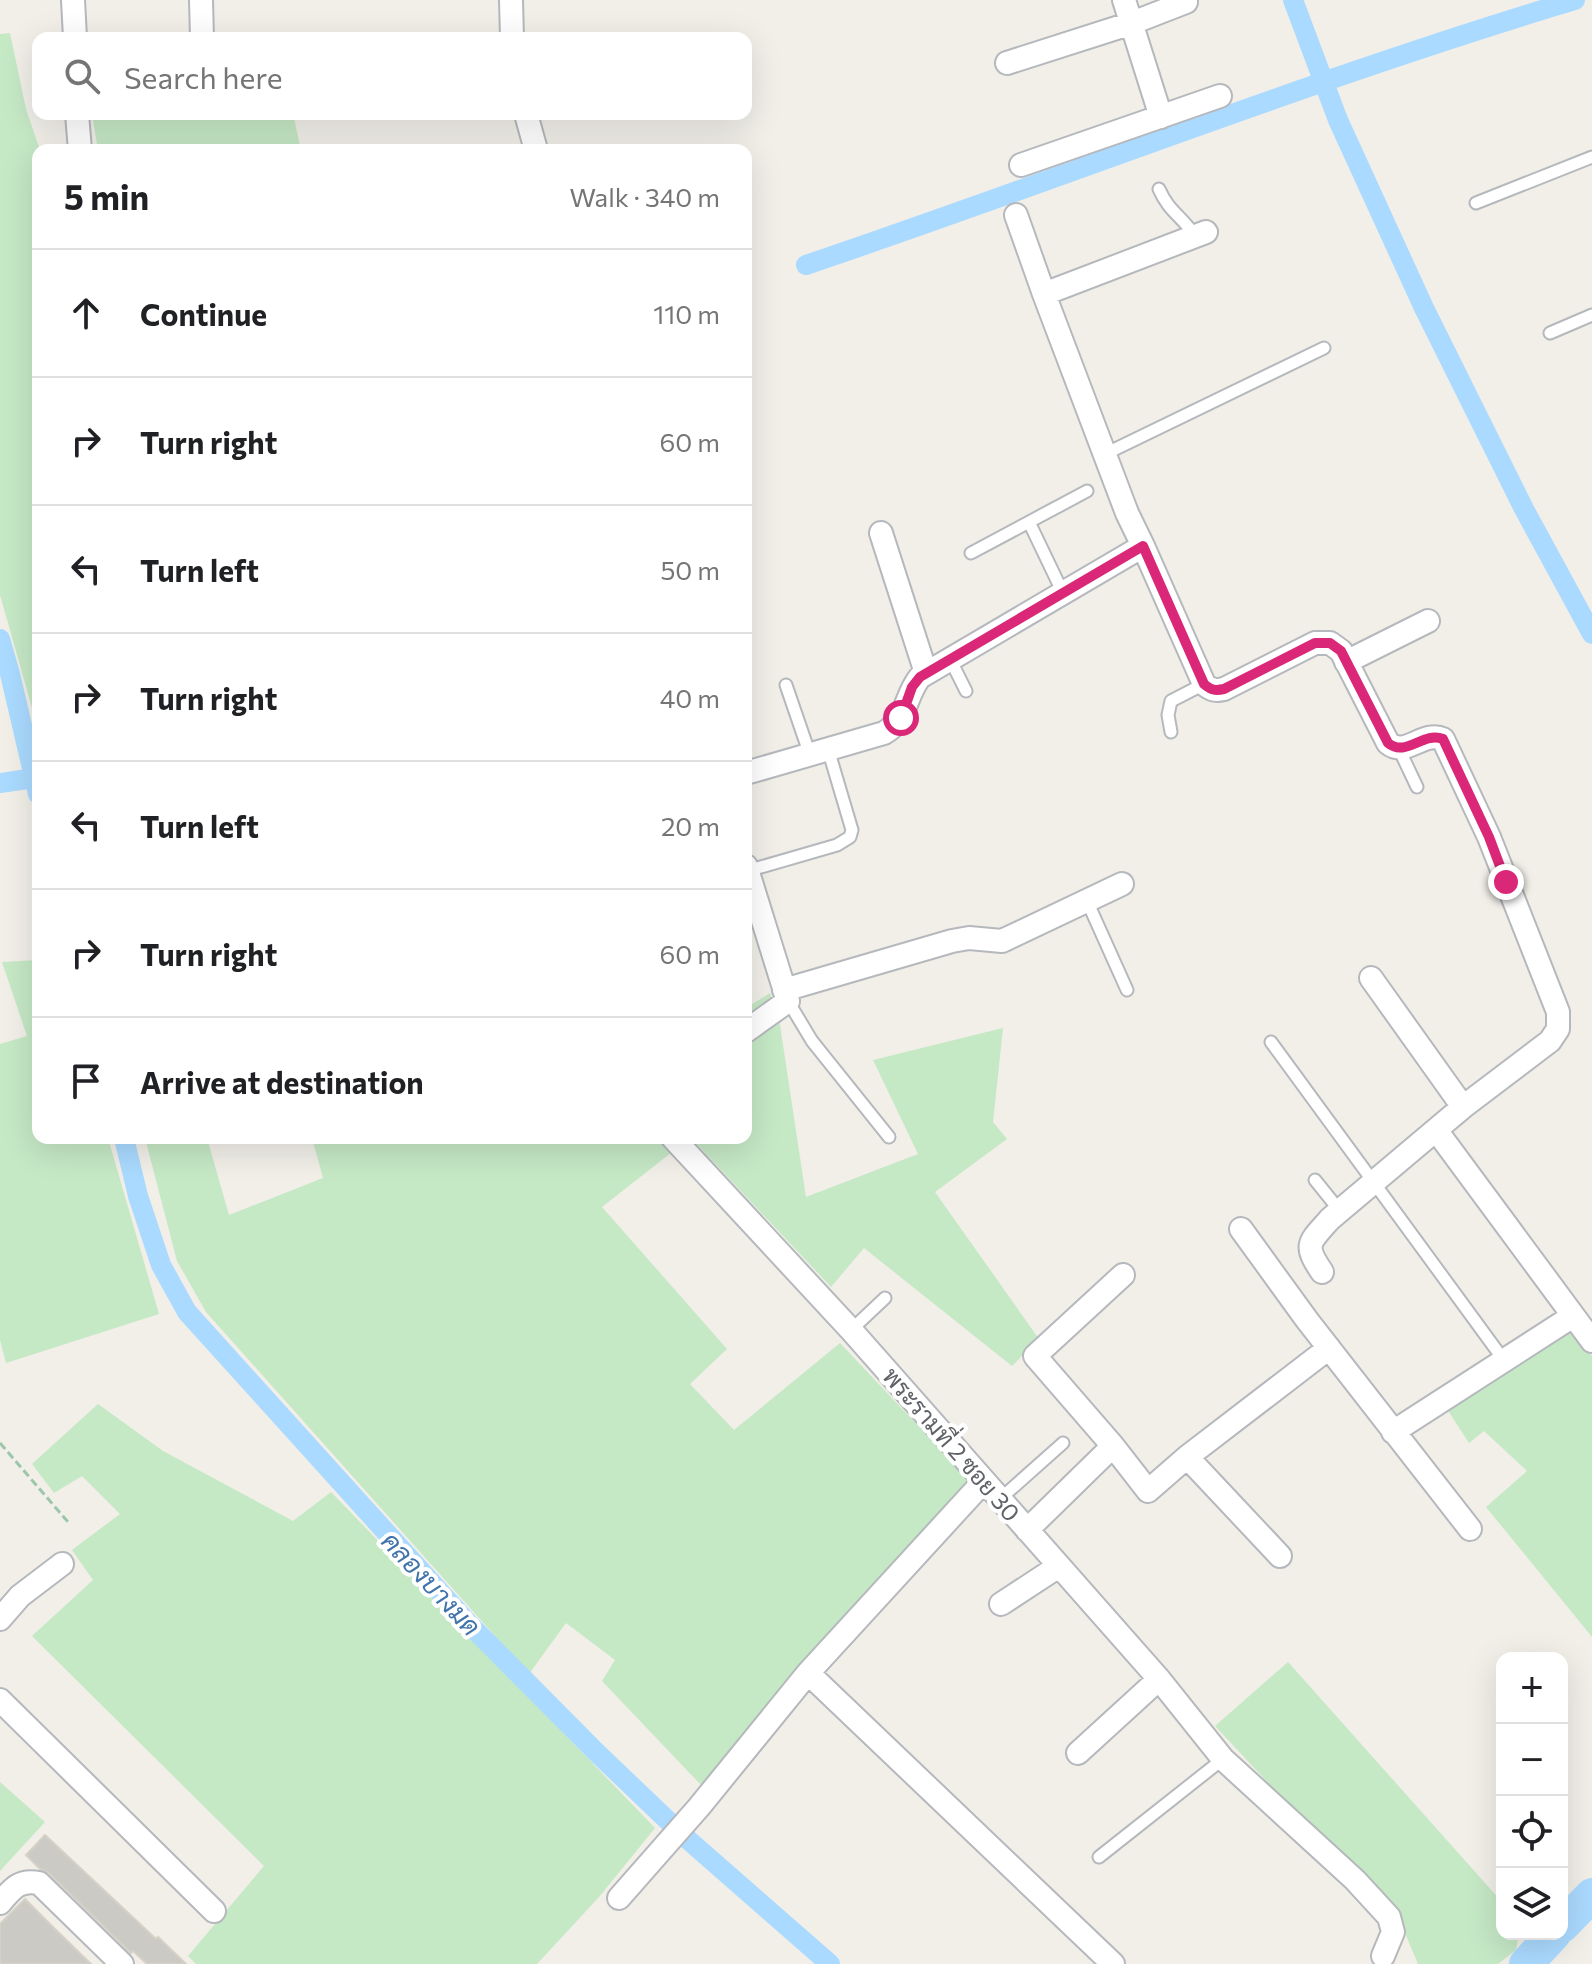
<!DOCTYPE html>
<meta charset="utf-8">
<style>
:root{--surface:#fff;--page:#f6f6f6;--text:#202124;--muted:#757577;--line:#e0e0e0}
body{margin:0;font-family:Commissioner,Sarabun,sans-serif;background:var(--page);color:var(--text)}
.controls{position:absolute;right:24px;bottom:24px;display:grid;overflow:hidden;border-radius:16px;box-shadow:0 8px 32px #0002}
.controls button{width:72px;height:72px;display:grid;place-items:center;padding:0;border:0;border-bottom:2px solid var(--line);background:var(--surface);color:var(--text);font:40px sans-serif}
.stop{position:absolute;width:24px;height:24px;margin:-18px;border:6px solid #db2777;border-radius:50%;background:#fff}
.stop.end{background:#db2777;border-color:#fff;box-shadow:0 2px 8px #0008}
.list{margin:0;padding:0;list-style:none}
h2{display:flex;justify-content:space-between;align-items:center;height:104px;margin:0;padding:0 32px;font-size:34px}
h2 small{font-size:26px;font-weight:400;color:var(--muted)}
.list li{display:grid;grid-template-columns:52px 1fr auto;gap:24px;align-items:center;box-sizing:border-box;height:128px;padding:0 32px;border-top:2px solid var(--line)}
.list b{display:block;font-size:30px;white-space:nowrap}
.list em{font-size:26px;font-style:normal;color:var(--muted)}
.icon{flex:none;width:44px;height:44px;fill:none;stroke:currentColor;stroke-width:2;stroke-linecap:round;stroke-linejoin:round}
.map{position:relative;flex:none;width:1592px;height:1964px;overflow:hidden}
.search{position:absolute;background:var(--surface);box-shadow:0 8px 32px #0002;left:32px;top:32px;width:720px;height:88px;display:flex;align-items:center;gap:20px;box-sizing:border-box;padding:0 28px;border-radius:16px;color:var(--muted);font-size:30px}
.panel{position:absolute;background:var(--surface);box-shadow:0 8px 32px #0002;left:32px;top:144px;width:720px;height:1000px;border-radius:16px}
.map>svg:first-child{display:block}
.green{fill:#c5e8c5}
.lines{fill:none;stroke-linecap:round;stroke-linejoin:round}
.canal{stroke:#aadaff;stroke-width:20}
.river{stroke:#aadaff;stroke-width:34}
.building{fill:#cccac5;stroke:#d6d1c6;stroke-width:2}
.lane-casing{stroke:#b5b8bc;stroke-width:15}
.street-casing{stroke:#b5b8bc;stroke-width:26}
.path{stroke:#9cc7a9;stroke-width:3;stroke-dasharray:8 4;stroke-linecap:butt}
.lane{stroke:#fff;stroke-width:11}
.street{stroke:#fff;stroke-width:22}
.route{stroke:#db2777;stroke-width:10}
.labels{text-anchor:middle;dominant-baseline:central;stroke-width:8;stroke-linejoin:round;paint-order:stroke}
.street-label{font-size:24px;fill:#5f6368;stroke:#fff}
.water-label{font-size:26px;font-style:italic;fill:#4174aa;stroke:#fff}
</style>
<div class="map">
<svg width="1592" height="1964" viewBox="0 0 1592 1964">
<rect width="100%" height="100%" fill="#f1efe8"/>
<path class="green" d="M 10,33 L 26,109 L 40,150 L 38,729 L 0,595 L 0,34 Z
M 92,114 L 293,114 L 301,150 L 98,150 Z
M 38,960 L 38,1138 L 108,1138 L 159,1314 L 6,1363 L 0,1340 L 0,1044 L 27,1036 L 2,962 Z
M 770,993 L 780,1025 L 806,1197 L 918,1154 L 873,1060 L 1003,1028 L 993,1122 L 1007,1139 L 935,1192 L 1039,1339 L 1012,1366 L 864,1248 L 831,1287 L 691,1138 L 746,1138 L 746,1008 Z
M 145,1138 L 207,1138 L 229,1215 L 323,1178 L 312,1138 L 690,1138 L 602,1207 L 727,1349 L 690,1384 L 734,1430 L 840,1343 L 972,1483 L 701,1785 L 602,1681 L 615,1660 L 566,1623 L 529,1674 L 206,1312 L 177,1261 Z
M 1570,1329 L 1592,1356 L 1592,1637 L 1486,1507 L 1527,1471 L 1484,1431 L 1469,1443 L 1447,1409 Z
M 98,1404 L 163,1451 L 293,1521 L 331,1492 L 655,1828 L 599,1897 L 537,1964 L 196,1964 L 188,1956 L 264,1866 L 32,1636 L 93,1580 L 72,1550 L 120,1514 L 82,1476 L 54,1493 L 32,1464 Z
M 1288,1662 L 1502,1902 L 1502,1934 L 1519,1934 L 1516,1950 L 1498,1964 L 1418,1964 L 1402,1926 L 1215,1726 Z
M 0,1782 L 45,1822 L 0,1871 Z"/>
<g class="lines">
<path class="canal" d="M 1293,0 L 1338,120 L 1424,308 L 1524,509 L 1592,634
M 806,265 C 1063,178 1315,78 1575,0
M 0,639 L 10,674 L 38,794
M 0,783 L 34,778
M 124,1138 L 138,1196 L 161,1265 L 187,1312 L 469,1624 L 596,1752 L 685,1837 L 830,1964"/>
<path class="river" d="M 1562,1926 L 1592,1895
M 1526,1964 L 1554,1934"/>
</g>
<path class="building" d="M 45,1835 L 156,1939 L 158,1937 L 186,1964 L 147,1964 L 133,1951 L 131,1953 L 49,1873 L 40,1869 L 26,1855 Z
M 25,1899 L 56,1930 L 91,1964 L 0,1964 L 0,1924 Z"/>
<g class="lines">
<g class="lane-casing">
<path id="lane" d="M 1159,189 C 1169,212 1182,216 1195,236
M 1476,203 L 1592,157
M 1550,333 L 1592,315
M 1105,454 L 1324,348
M 1029,522 L 1087,491
M 971,553 L 1029,522 L 1063,593
M 950,659 L 966,691
M 786,685 L 810,755
M 1171,732 L 1168,715 L 1171,701 L 1204,684
M 1399,749 L 1417,787
M 747,871 L 837,845 L 850,837 L 852,830 L 828,749
M 1087,901 L 1127,990
M 788,1001 L 812,1041 L 889,1137
M 1271,1042 L 1503,1359
M 1315,1180 L 1340,1211
M 851,1330 L 885,1298
M 1000,1499 L 1063,1443
M 1099,1857 L 1223,1759"/>
</g>
<g class="street-casing">
<path id="street" d="M 73,0 L 75,38
M 201,0 L 202,38
M 511,0 L 512,38
M 1124,0 L 1161,117
M 1007,63 L 1132,23 L 1186,2
M 77,114 L 80,150
M 526,114 L 536,150
M 1021,165 L 1220,96
M 1016,215 L 1044,294
M 881,533 L 926,673
M 1143,546 L 1127,513 L 1044,294 L 1206,232
M 1346,662 L 1428,621
M 746,773 L 884,733 C 908,719 904,697 920,677 L 1143,546 L 1204,684 C 1211,690 1215,691 1224,689 L 1315,643 L 1330,643 L 1341,651 L 1388,743 C 1406,758 1423,730 1443,739 L 1489,837 L 1558,1012 L 1558,1029 L 1550,1041 L 1463,1107 L 1330,1219 C 1309,1243 1303,1244 1322,1272
M 746,866 L 788,1001 L 746,1031
M 1371,978 L 1463,1107
M 784,990 L 952,941 L 969,938 L 1002,941 L 1122,884
M 1436,1130 L 1592,1341
M 673,1138 L 851,1330 L 1159,1679 L 1223,1759 L 1355,1880 L 1389,1917 L 1393,1932 L 1383,1956
M 1241,1229 L 1307,1320 L 1470,1529
M 1393,1432 L 1573,1316
M 1113,1446 L 1148,1491 L 1187,1457 L 1280,1556
M 1187,1457 L 1329,1348
M 1027,1530 L 1113,1446 L 1035,1356 L 1123,1275
M 1001,1604 L 1059,1566
M 0,1619 L 20,1596 L 62,1564
M 808,1673 L 1113,1964
M 0,1700 L 214,1911
M 1078,1753 L 1159,1679
M 619,1898 L 699,1807 L 808,1673 L 984,1481
M 0,1903 C 12,1889 19,1879 39,1883 L 122,1964"/>
</g>
<path class="path" d="M 0,1443 L 68,1522"/>
<use href="#lane" class="lane"/>
<use href="#street" class="street"/>
</g>
<g class="lines">
<path class="route" d="M 901,718 L 912,687 L 920,677 L 1143,546 L 1204,684 C 1211,690 1215,691 1224,689 L 1315,643 L 1330,643 L 1341,651 L 1388,743 C 1406,758 1423,731 1443,739 L 1489,837 L 1506,882"/>
</g>
<g class="labels">
<g class="street-label">
<text transform="translate(952 1444) rotate(49)">พระรามที่ 2 ซอย 30</text>
</g>
<g class="water-label">
<text transform="translate(432 1583) rotate(47)">คลองบางมด</text>
</g>
</g>
</svg>
<div class="controls">
<button>+</button>
<button>−</button>
<button><svg class="icon" aria-label="locate" viewBox="0 0 24 24"><circle cx="12" cy="12" r="6"/><path d="M12 2v4M12 18v4M2 12h4M18 12h4"/></svg></button>
<button><svg class="icon" aria-label="layers" viewBox="0 0 24 24"><path d="M12 4l9 5-9 5-9-5zM3 14l9 5 9-5"/></svg></button>
</div>
<div class="stop" style="left:901px;top:718px"></div>
<div class="stop end" style="left:1506px;top:882px"></div>
<div class="search"><svg class="icon" aria-label="search" viewBox="0 0 24 24"><circle cx="10" cy="10" r="6"/><path d="M15 15l6 6"/></svg>Search here</div>
<section class="panel">
<h2>5 min<small>Walk · 340 m</small></h2>
<ul class="list">
<li><svg class="icon" aria-label="ahead" viewBox="0 0 24 24"><path d="M12 20V5M6 11l6-6 6 6"/></svg><div><b>Continue</b></div><em>110 m</em></li>
<li><svg class="icon" aria-label="right" viewBox="0 0 24 24"><path d="M7 20v-9h11M14 6l5 5-5 5"/></svg><div><b>Turn right</b></div><em>60 m</em></li>
<li><svg class="icon" aria-label="left" viewBox="0 0 24 24"><path d="M17 20v-9H6M10 6l-5 5 5 5"/></svg><div><b>Turn left</b></div><em>50 m</em></li>
<li><svg class="icon" aria-label="right" viewBox="0 0 24 24"><path d="M7 20v-9h11M14 6l5 5-5 5"/></svg><div><b>Turn right</b></div><em>40 m</em></li>
<li><svg class="icon" aria-label="left" viewBox="0 0 24 24"><path d="M17 20v-9H6M10 6l-5 5 5 5"/></svg><div><b>Turn left</b></div><em>20 m</em></li>
<li><svg class="icon" aria-label="right" viewBox="0 0 24 24"><path d="M7 20v-9h11M14 6l5 5-5 5"/></svg><div><b>Turn right</b></div><em>60 m</em></li>
<li><svg class="icon" aria-label="arrive" viewBox="0 0 24 24"><path d="M6 21V4h12l-3 4 3 4H6"/></svg><div><b>Arrive at destination</b></div></li>
</ul>
</section>
</div>
